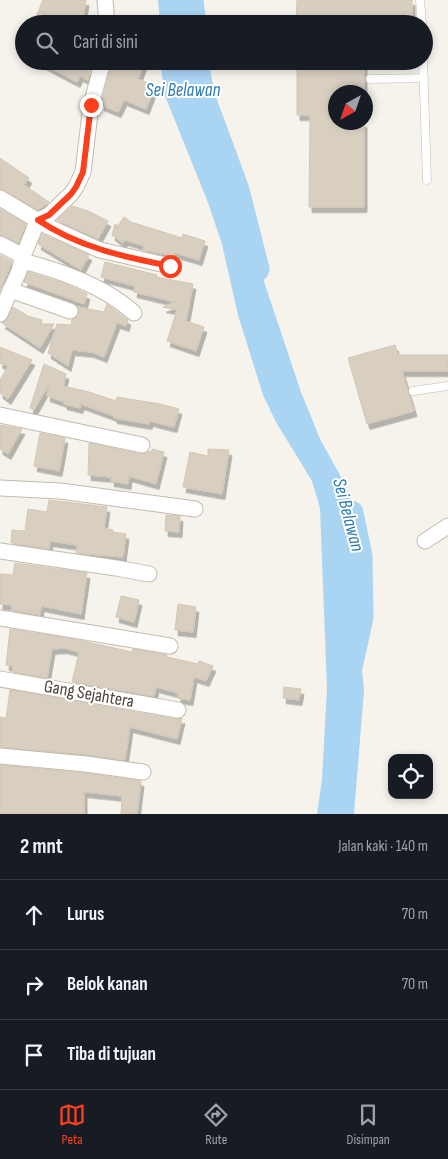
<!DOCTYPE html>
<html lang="id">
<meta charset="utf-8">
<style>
:root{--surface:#171b24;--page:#242831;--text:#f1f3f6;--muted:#9ea1a6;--line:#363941;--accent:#fc3f1d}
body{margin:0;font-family:"Sofia Sans Condensed",sans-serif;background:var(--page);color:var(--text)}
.controls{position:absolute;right:15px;bottom:15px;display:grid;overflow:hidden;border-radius:10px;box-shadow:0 2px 8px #0003}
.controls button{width:45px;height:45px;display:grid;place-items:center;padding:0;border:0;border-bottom:1px solid var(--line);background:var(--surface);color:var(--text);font:25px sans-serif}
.compass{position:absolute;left:328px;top:85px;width:45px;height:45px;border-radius:50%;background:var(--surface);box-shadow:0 2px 8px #0003;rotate:220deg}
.stop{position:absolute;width:15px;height:15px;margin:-11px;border:4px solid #fc3f1d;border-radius:50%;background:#fff}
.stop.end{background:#fc3f1d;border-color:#fff;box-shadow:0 1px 5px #0008}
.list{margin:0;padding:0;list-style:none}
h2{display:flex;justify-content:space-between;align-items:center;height:65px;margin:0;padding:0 20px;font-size:21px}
h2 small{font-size:16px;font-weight:400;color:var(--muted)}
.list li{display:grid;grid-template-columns:32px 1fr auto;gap:15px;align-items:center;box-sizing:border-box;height:70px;padding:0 20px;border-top:1px solid var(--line)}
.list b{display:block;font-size:19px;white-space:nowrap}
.list em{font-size:16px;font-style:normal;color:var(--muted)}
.icon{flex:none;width:28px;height:28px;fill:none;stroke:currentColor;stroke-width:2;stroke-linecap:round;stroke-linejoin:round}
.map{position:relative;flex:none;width:448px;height:814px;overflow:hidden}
.search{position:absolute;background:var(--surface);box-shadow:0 2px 8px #0003;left:15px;right:15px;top:15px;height:55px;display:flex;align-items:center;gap:12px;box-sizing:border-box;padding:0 18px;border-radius:28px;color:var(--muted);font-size:19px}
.sheet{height:275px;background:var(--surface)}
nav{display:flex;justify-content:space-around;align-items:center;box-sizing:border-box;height:70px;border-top:1px solid var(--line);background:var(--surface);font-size:14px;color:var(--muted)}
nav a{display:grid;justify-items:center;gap:2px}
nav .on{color:var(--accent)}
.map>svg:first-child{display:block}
.water{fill:#a9d4f2}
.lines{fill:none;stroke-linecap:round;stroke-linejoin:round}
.river{stroke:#a9d4f2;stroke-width:25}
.building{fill:#d8cfc1;stroke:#d3c7b4;filter:url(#shadow)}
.service-casing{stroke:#c2bbae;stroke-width:9}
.minor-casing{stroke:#c2bbae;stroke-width:17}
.service{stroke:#fff;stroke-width:8}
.minor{stroke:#fff;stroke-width:15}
.route{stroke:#fc3f1d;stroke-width:6}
.labels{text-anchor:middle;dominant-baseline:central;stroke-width:4;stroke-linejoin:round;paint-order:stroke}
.street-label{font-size:18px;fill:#4b4439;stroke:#fff}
.water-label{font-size:19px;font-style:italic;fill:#2e7ab2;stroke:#fff}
</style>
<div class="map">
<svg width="448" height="814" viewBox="0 0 448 814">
<defs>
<filter id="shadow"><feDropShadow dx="3" dy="5.5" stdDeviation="0" flood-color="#0004"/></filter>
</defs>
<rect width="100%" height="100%" fill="#f6f3ec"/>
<path class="water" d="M 158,0 L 191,0 L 194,24 L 160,24 Z
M 160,61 L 197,61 L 198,72 L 222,156 L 301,392 L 320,439 L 346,486 L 355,511 L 358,543 L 357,622 L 364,690 L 354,814 L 317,814 L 322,779 L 327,689 L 320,508 L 312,481 L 276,422 L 263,395 L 238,315 L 222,244 L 207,200 L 165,96 Z"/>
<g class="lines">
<path class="river" d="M 191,0 L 194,24
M 196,61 L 202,95 L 237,190 L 257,269
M 351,513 L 360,556 L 361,617 L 351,663"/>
</g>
<path class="building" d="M 43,0 L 86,0 L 82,24 L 33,24 Z
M 297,0 L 412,0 L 412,24 L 296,24 Z
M 37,61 L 79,61 L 82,67 L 90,72 L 88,80 L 80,76 L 77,82 Z
M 112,61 L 145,61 L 138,79 L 155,86 L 146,109 L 124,100 L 118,112 L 101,105 Z
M 297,61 L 364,61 L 364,92 L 336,92 L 336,122 L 364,122 L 364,207 L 309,207 L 310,115 L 297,115 Z
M 0,158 L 29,178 L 24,185 L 49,202 L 38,210 L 0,189 Z
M 72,206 L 88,211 L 108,221 L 98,239 L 57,220 Z
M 0,209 L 26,224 L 18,243 L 0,235 Z
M 124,217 L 131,222 L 182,238 L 183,234 L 205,241 L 199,260 L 175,253 L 173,256 L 162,253 L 162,254 L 143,250 L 144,246 L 125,240 L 123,243 L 112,235 L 115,224 L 118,226 Z
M 42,234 L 89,255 L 81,270 L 38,244 Z
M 0,255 L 12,261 L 0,291 Z
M 105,262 L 157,275 L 156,277 L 193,284 L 186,321 L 204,327 L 196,351 L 167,341 L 177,310 L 163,307 L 175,302 L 134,292 L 135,286 L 101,277 Z
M 28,272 L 63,283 L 87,294 L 84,304 L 24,282 Z
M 107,304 L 128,320 L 126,326 L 117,323 L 104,357 L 91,352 L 72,350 L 68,366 L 48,353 L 57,324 L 71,325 L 72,320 L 79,315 L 78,307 L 104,312 Z
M 13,307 L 28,316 L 42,320 L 41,324 L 54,324 L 40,348 L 2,323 L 8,318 Z
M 395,345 L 398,355 L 448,355 L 448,371 L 402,371 L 414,411 L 367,424 L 348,358 Z
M 0,347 L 32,360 L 8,399 L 0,393 L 0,380 L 8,366 L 0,363 Z
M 44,364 L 66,374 L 63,386 L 89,392 L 116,401 L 117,397 L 160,404 L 179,409 L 174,427 L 150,421 L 149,424 L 114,418 L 114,416 L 81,404 L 80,408 L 64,404 L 64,402 L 47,396 L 49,384 L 34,410 L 30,408 Z
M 0,425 L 22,429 L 8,454 L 0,449 Z
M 40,433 L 65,438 L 59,471 L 34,466 Z
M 89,443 L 140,454 L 152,451 L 152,449 L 164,452 L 156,484 L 129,476 L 128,484 L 111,481 L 112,477 L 88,475 Z
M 208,449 L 229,450 L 222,494 L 183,487 L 190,452 L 208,456 Z
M 49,500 L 107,507 L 104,528 L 113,530 L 113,532 L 126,534 L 123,557 L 76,553 L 77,545 L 50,541 L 49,549 L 11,543 L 12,530 L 25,531 L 28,509 L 47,512 Z
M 166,515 L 180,516 L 179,532 L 165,531 Z
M 15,563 L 87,573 L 81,614 L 41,606 L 40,615 L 12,610 L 12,605 L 0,604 L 0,574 L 13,575 Z
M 121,596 L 139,600 L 134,622 L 116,617 Z
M 178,604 L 196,607 L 193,632 L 175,630 Z
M 10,629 L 78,640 L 132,652 L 133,649 L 167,655 L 167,657 L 198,664 L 199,661 L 213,666 L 206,681 L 194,677 L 190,700 L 178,698 L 178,693 L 156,687 L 154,696 L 72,682 L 79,652 L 64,648 L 52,649 L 47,678 L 13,672 L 13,666 L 6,665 Z
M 284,687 L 301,689 L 299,700 L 283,698 Z
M 10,690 L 176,719 L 182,718 L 177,739 L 130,727 L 125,760 L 87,755 L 0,747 L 0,717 L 6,718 Z
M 0,765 L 85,773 L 141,781 L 137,814 L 121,814 L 122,796 L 84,792 L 84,814 L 0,814 Z"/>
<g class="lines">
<g class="service-casing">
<path id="service" d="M 420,0 L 422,24
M 423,61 L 427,180
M 370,79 L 424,78
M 413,391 L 448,386"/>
</g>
<g class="minor-casing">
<path id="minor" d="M 105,0 L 107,24
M 89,61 L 102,67
M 0,198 L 47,226 L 100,250 L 170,266
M 38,220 L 49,215 L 71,194 L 76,187 L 83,172 L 91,105 L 103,61
M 0,244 L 23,256 L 19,271 L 0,314
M 23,256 L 38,220
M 22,261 C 59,270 106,287 134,313
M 10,290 L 70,311
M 0,415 L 142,445
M 0,488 L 60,491 L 195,509
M 425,541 L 448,526
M 0,551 L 116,568 L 149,574
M 0,618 L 170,646
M 0,679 L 178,710
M 0,756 L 86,764 L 143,772"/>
</g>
<use href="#service" class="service"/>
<use href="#minor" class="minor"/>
</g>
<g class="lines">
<path class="route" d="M 91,105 L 83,172 L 76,187 L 71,194 L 49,215 L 38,220 C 78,247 124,257 170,266"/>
</g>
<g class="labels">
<g class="street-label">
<text transform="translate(89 694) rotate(10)">Gang Sejahtera</text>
</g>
<g class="water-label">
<text x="183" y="90">Sei Belawan</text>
<text transform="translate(348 515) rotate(75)">Sei Belawan</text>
</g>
</g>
</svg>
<div class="controls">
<button><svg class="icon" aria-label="locate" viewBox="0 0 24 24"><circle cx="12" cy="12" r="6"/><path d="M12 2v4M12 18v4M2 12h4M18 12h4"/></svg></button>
</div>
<svg class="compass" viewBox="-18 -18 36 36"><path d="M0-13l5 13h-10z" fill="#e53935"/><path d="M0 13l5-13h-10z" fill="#9ea1a6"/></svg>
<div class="stop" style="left:170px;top:266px"></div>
<div class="stop end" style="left:91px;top:105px"></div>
<div class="search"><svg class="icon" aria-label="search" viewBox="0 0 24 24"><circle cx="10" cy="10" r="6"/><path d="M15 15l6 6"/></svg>Cari di sini</div>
</div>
<section class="sheet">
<h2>2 mnt<small>Jalan kaki · 140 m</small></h2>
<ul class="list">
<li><svg class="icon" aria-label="ahead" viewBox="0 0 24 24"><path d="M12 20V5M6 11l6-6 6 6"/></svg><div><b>Lurus</b></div><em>70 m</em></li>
<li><svg class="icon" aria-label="right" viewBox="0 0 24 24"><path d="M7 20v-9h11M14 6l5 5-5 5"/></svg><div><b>Belok kanan</b></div><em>70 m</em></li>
<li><svg class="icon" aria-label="arrive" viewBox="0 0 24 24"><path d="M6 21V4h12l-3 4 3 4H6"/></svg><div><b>Tiba di tujuan</b></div></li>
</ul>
</section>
<nav>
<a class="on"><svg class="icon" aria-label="map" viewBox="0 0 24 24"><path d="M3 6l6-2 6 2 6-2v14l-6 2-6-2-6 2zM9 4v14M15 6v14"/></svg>Peta</a>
<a><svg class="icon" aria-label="directions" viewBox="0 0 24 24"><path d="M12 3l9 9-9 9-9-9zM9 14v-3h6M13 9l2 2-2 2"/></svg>Rute</a>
<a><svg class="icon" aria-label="saved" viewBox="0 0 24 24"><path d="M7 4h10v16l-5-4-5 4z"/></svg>Disimpan</a>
</nav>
